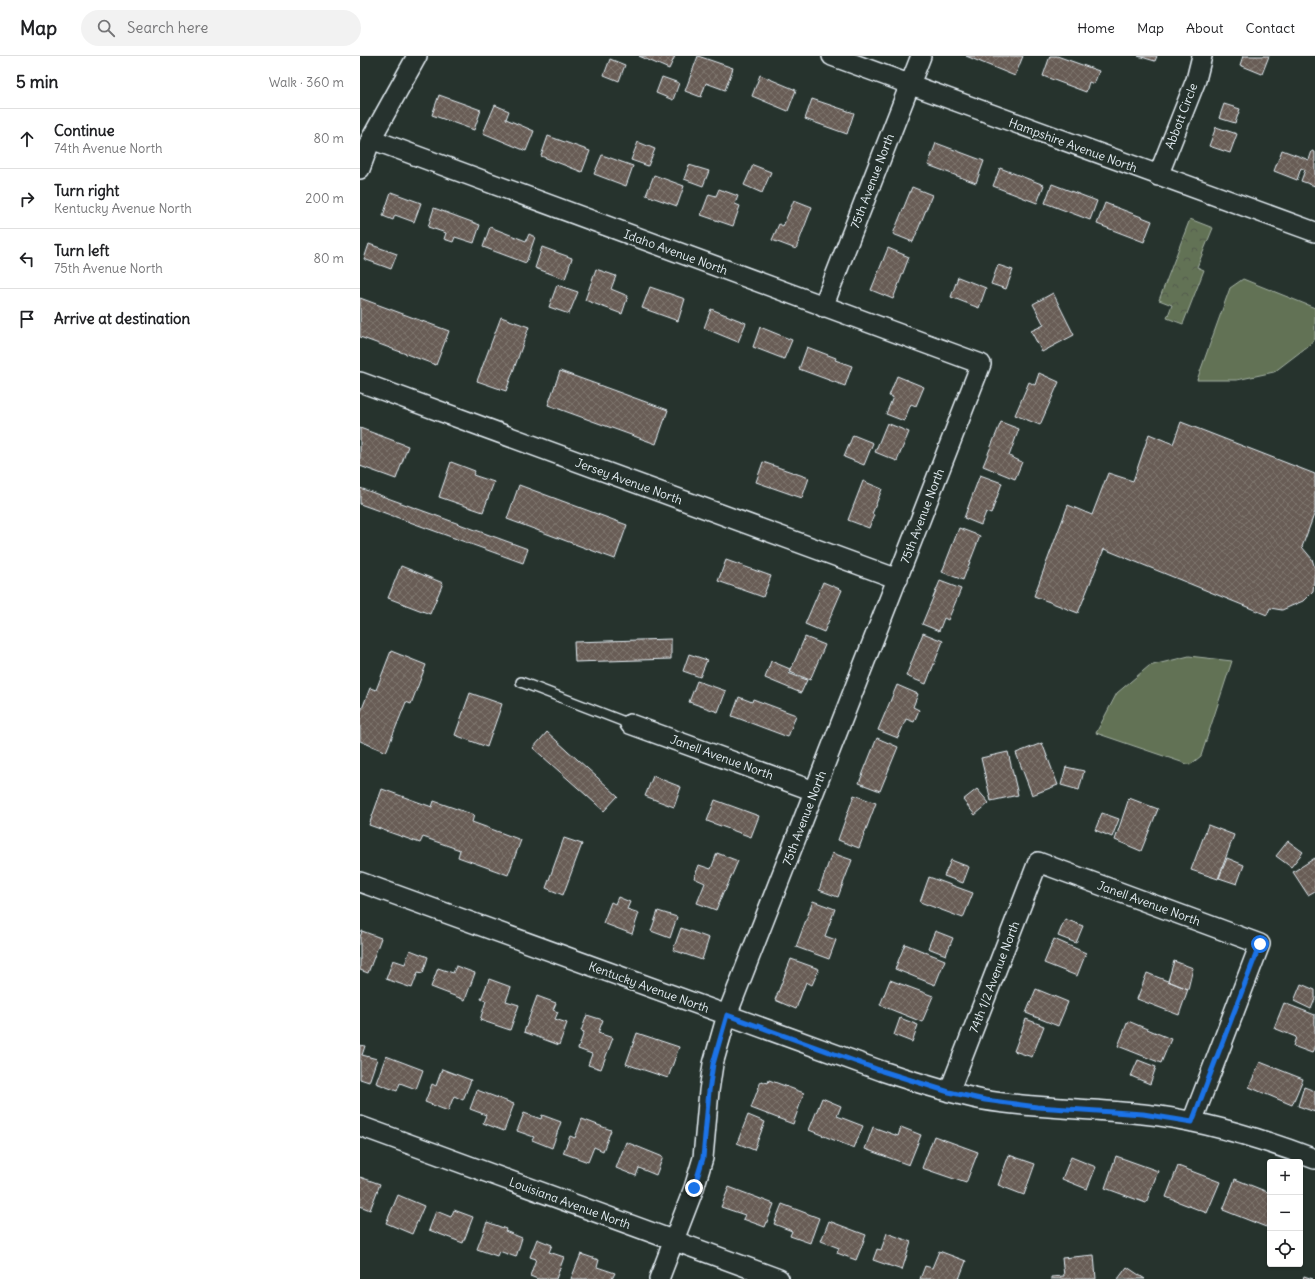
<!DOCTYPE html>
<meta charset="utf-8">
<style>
:root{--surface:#fff;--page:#f2f2f2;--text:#202124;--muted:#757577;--line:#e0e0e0}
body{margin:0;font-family:Delius,sans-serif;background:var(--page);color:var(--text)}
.controls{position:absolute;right:12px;bottom:12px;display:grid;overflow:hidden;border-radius:4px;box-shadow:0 1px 3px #0004}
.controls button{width:36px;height:36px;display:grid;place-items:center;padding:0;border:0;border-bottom:1px solid var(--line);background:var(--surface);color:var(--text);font:20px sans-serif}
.stop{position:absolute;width:12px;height:12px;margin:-9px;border:3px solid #1a73e8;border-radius:50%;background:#fff}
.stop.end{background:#1a73e8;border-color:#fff;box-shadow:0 1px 4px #0008}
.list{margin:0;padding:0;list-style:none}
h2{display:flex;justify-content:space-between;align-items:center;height:52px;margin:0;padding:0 16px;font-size:17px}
h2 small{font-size:13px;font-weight:400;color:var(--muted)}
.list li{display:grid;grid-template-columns:26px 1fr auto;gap:12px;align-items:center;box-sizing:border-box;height:60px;padding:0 16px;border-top:1px solid var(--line)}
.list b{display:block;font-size:15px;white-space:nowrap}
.list p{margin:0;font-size:13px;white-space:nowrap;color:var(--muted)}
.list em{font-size:13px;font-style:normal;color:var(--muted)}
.icon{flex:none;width:22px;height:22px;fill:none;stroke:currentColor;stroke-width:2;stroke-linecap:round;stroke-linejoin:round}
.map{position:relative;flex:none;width:955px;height:1223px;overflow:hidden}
header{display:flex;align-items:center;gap:24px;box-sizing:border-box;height:56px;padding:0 20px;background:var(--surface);border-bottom:1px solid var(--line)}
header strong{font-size:19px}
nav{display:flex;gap:22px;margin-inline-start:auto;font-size:14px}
.search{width:280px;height:36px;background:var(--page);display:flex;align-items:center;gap:10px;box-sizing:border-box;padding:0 14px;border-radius:22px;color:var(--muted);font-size:15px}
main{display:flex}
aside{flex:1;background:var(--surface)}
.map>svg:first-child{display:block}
.park{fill:url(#park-crowns);stroke:#a5b2a6}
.pitch{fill:#627254;stroke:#a5b2a6}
.building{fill:url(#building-cross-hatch);stroke:#e8f1f8}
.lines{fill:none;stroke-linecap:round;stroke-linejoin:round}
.lane-casing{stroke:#e8f1f8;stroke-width:12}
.street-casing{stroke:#e8f1f8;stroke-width:22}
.lane{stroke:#26332d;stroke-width:9}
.street{stroke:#26332d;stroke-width:19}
.route{stroke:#1a73e8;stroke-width:5}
.labels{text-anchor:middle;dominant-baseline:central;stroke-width:3;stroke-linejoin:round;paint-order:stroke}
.street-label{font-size:12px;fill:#e8f1f8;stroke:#26332d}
</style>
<header>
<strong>Map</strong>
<div class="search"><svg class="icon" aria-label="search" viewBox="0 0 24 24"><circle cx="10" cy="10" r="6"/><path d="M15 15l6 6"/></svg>Search here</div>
<nav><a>Home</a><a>Map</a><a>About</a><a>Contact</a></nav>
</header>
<main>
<aside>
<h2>5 min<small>Walk · 360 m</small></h2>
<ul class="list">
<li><svg class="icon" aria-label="ahead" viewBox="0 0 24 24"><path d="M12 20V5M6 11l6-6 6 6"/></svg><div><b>Continue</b><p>74th Avenue North</p></div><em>80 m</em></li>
<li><svg class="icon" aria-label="right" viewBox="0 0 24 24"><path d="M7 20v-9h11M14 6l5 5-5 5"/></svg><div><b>Turn right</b><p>Kentucky Avenue North</p></div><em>200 m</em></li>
<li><svg class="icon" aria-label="left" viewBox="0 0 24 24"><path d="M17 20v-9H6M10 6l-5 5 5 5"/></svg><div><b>Turn left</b><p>75th Avenue North</p></div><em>80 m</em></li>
<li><svg class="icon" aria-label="arrive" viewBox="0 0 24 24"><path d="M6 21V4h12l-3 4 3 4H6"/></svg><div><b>Arrive at destination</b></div></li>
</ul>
</aside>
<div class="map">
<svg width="955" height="1223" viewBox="0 0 955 1223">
<defs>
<pattern id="park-crowns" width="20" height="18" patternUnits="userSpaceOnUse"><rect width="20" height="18" fill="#627254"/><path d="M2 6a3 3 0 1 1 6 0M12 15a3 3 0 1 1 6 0" fill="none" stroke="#535b4e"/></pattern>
<pattern id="building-cross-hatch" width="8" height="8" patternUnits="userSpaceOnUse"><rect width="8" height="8" fill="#675c54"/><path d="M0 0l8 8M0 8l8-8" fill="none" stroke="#7d746d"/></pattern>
</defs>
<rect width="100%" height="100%" fill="#26332d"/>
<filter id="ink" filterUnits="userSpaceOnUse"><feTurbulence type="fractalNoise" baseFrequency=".025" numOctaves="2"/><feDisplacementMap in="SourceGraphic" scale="8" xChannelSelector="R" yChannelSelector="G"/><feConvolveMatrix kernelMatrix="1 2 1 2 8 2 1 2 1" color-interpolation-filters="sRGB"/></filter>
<g filter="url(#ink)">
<path class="park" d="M 830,163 L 853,172 L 837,211 L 844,214 L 823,268 L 807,262 L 812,249 L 799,244 Z"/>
<path class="pitch" d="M 883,223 L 955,252 L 955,282 L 948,290 L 914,316 L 877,324 L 837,324 L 870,232 Z
M 829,600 L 872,605 L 841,700 L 830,709 L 736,677 L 757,637 L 789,610 Z"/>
<path class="building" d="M 279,0 L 315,0 L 309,13 Z
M 338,0 L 373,12 L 365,34 L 346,27 L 341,41 L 325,35 Z
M 606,0 L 663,0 L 655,20 Z
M 690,0 L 697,0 L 739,15 L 734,28 L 729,26 L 726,36 L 683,20 Z
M 778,0 L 797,0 L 795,5 Z
M 883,0 L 909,0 L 902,18 L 880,9 Z
M 250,3 L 265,9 L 259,25 L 244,19 Z
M 400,19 L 436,34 L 428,55 L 392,40 Z
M 302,21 L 319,27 L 313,44 L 296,37 Z
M 79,39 L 121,54 L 114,74 L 72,59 Z
M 452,43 L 494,57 L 487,78 L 445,63 Z
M 864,48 L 880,53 L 875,67 L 859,62 Z
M 135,49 L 149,55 L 146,63 L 174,75 L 166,95 L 123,77 Z
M 856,71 L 877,78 L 870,97 L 849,90 Z
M 188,80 L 230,95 L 222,116 L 181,100 Z
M 278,86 L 295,93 L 288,110 L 271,104 Z
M 576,87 L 624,105 L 616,127 L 568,109 Z
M 922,94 L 949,104 L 952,95 L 955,96 L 955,130 L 941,125 L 945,114 L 941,112 L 937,124 L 914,115 Z
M 242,99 L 273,110 L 266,130 L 234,118 Z
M 329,109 L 349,115 L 343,130 L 324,123 Z
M 393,109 L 411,116 L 402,137 L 384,129 Z
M 640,112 L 684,129 L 677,147 L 633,130 Z
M 294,119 L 324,130 L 317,150 L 286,139 Z
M 692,128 L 737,145 L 730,164 L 685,147 Z
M 552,131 L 572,139 L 553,186 L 533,178 Z
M 359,133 L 378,140 L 375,148 L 380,150 L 373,170 L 341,159 L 349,138 L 356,140 Z
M 31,136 L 61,147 L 54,166 L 35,159 L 33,164 L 23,160 Z
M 434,144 L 452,151 L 436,193 L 412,184 L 419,168 L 423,170 Z
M 745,147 L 792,165 L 784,186 L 737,168 Z
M 74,152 L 120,169 L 114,187 L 95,181 L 93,186 L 84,183 L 86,177 L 68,171 Z
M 130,171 L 166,185 L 169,178 L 175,181 L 166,207 L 123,191 Z
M 9,188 L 37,198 L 31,213 L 4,203 Z
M 182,191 L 212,202 L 205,223 L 175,212 Z
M 528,192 L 549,201 L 533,243 L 511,234 Z
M 638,209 L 653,214 L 646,233 L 631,228 Z
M 236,213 L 256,220 L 251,233 L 268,240 L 262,258 L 225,244 Z
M 598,221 L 626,232 L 619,252 L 591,241 Z
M 197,229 L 218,236 L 209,258 L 189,251 Z
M 290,231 L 325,243 L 318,265 L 282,252 Z
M 693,237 L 714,279 L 682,296 L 671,275 L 684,269 L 673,248 Z
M 0,242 L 89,275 L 76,309 L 0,281 Z
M 351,253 L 386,267 L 378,286 L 344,272 Z
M 141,261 L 169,271 L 146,335 L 117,325 Z
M 400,271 L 432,284 L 424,303 L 393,291 Z
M 447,291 L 476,302 L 475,304 L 492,310 L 485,330 L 439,313 Z
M 200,315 L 308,354 L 296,388 L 188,349 Z
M 679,317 L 699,326 L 680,369 L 655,359 L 669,326 L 675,329 Z
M 537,320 L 564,331 L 556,350 L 551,348 L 544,365 L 526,358 L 533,341 L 529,340 Z
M 641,366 L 659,373 L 649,400 L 662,406 L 655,423 L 623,410 Z
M 821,366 L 955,418 L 955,456 L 942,491 L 952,503 L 955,513 L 953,535 L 943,545 L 922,554 L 910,552 L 907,559 L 744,493 L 718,557 L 674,540 L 708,449 L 732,459 L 748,417 L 773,425 L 789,378 L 813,388 Z
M 527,367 L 549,376 L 537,405 L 515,396 Z
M 0,372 L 48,390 L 36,423 L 0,410 Z
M 493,379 L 513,387 L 504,409 L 484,401 Z
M 91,406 L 115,415 L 113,419 L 134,426 L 123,456 L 79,441 Z
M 403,406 L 449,422 L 442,442 L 396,426 Z
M 620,419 L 642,427 L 631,458 L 626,456 L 621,469 L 604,462 Z
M 503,425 L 522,433 L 512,458 L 514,459 L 509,472 L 488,464 Z
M 159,429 L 267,469 L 255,503 L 147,463 Z
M 0,432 L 168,493 L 163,507 L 0,448 Z
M 599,472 L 620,480 L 603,524 L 582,516 Z
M 366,504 L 411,520 L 403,541 L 358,525 Z
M 41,510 L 83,527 L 70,558 L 28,542 Z
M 580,525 L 601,533 L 588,564 L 584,562 L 579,575 L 562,568 Z
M 463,526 L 482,534 L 464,576 L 445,568 Z
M 563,577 L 583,585 L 566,628 L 546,620 Z
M 445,581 L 465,589 L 450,624 L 430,616 Z
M 311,583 L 311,603 L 215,606 L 214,586 Z
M 31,595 L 66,609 L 51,648 L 46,646 L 26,696 L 0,685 L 0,658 L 10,632 L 16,634 Z
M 329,598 L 347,604 L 340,621 L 323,615 Z
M 411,605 L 430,613 L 428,617 L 447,624 L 441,637 L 405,622 Z
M 337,625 L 366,635 L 358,656 L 329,646 Z
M 537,629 L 558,638 L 553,651 L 559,654 L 554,666 L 546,663 L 538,682 L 518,674 Z
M 110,637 L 142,648 L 127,691 L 95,679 Z
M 379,641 L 392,646 L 393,643 L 436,659 L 428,681 L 372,660 Z
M 187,676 L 258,740 L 244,755 L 173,692 Z
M 517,682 L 538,691 L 520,735 L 499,727 Z
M 682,687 L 698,729 L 672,739 L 656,697 Z
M 648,696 L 658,739 L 631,745 L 621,702 Z
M 706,711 L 724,715 L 719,734 L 701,729 Z
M 293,720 L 321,731 L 314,751 L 285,740 Z
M 22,733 L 72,751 L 74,745 L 114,759 L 112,766 L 161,784 L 148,819 L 98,801 L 100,794 L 63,781 L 60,787 L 9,769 Z
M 617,733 L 629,747 L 615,759 L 603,744 Z
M 494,739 L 516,747 L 499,792 L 478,784 Z
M 769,742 L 798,753 L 781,795 L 755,784 Z
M 355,744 L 399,760 L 391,781 L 347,765 Z
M 742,757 L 759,763 L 752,781 L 735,774 Z
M 848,769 L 874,779 L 858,823 L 831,814 Z
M 204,782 L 222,788 L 203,839 L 186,832 Z
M 928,785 L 943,796 L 931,811 L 916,800 Z
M 357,797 L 378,805 L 365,835 L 364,834 L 356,854 L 337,847 L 345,827 L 334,822 L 339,809 L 351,813 Z
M 472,797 L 492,804 L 478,841 L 459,834 Z
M 867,802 L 884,809 L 877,828 L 859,822 Z
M 955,802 L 955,835 L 948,839 L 933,816 Z
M 591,804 L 609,811 L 603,827 L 584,820 Z
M 569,821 L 613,837 L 603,862 L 560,846 Z
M 258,841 L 270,846 L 267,853 L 279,857 L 272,878 L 243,867 L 251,846 L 255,848 Z
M 453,845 L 475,853 L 465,880 L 476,884 L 469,903 L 436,891 Z
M 298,855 L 317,861 L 310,882 L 291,875 Z
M 705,863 L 723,870 L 716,887 L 698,880 Z
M 321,872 L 349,882 L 342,904 L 313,894 Z
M 2,875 L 21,882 L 8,917 L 0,914 L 0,881 Z
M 575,875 L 593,882 L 586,899 L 568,892 Z
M 694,883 L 726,897 L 717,920 L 684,907 Z
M 545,888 L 585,904 L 575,929 L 535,913 Z
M 50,894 L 68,901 L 63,917 L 58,916 L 52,932 L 26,923 L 33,904 L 45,908 Z
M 431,903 L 459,913 L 452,929 L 446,926 L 436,953 L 415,944 Z
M 814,905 L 833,912 L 828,933 L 808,925 Z
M 96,910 L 115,917 L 105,944 L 71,931 L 78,912 L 93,917 Z
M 787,917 L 828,933 L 819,959 L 777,943 Z
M 129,923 L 151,931 L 146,945 L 159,949 L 150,974 L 120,964 L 126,945 L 121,943 Z
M 530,924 L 573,940 L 562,966 L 520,949 Z
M 941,928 L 955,934 L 955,943 L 951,953 L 934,945 Z
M 676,933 L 708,946 L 698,970 L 666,957 Z
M 177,940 L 196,947 L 193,954 L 198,956 L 195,963 L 207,967 L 199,989 L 164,976 Z
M 924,947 L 955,959 L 955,989 L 952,997 L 933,990 L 936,981 L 914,972 Z
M 227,959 L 243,964 L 238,977 L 253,982 L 241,1013 L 228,1009 L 232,998 L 218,993 L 224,976 L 221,975 Z
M 540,962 L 558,969 L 552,986 L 534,979 Z
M 666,963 L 684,970 L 672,1001 L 654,995 Z
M 768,965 L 811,983 L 801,1007 L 758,990 Z
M 277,977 L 319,991 L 308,1022 L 266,1008 Z
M 0,989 L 5,990 L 2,999 L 17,1003 L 9,1026 L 0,1023 Z
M 26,1000 L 63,1014 L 56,1033 L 40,1027 L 37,1035 L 16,1027 Z
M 778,1004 L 796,1011 L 790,1028 L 771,1020 Z
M 900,1006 L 943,1023 L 932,1049 L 889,1031 Z
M 82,1013 L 111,1024 L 103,1044 L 94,1040 L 88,1055 L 65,1046 L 72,1028 L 76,1030 Z
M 409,1024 L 444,1037 L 433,1068 L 391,1052 L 401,1025 L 408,1027 Z
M 944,1031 L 955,1035 L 955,1056 L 938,1050 Z
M 117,1034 L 154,1048 L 144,1075 L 123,1067 L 126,1059 L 110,1053 Z
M 462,1042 L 481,1050 L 477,1060 L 503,1070 L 494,1092 L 449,1074 Z
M 164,1057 L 181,1063 L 182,1059 L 201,1066 L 192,1092 L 172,1084 L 174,1081 L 157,1075 Z
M 388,1059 L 405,1066 L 394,1094 L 377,1087 Z
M 222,1063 L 251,1074 L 243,1095 L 234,1091 L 228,1106 L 203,1097 L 210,1080 L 215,1082 Z
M 513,1071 L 538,1080 L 541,1071 L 561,1079 L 549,1109 L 505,1093 Z
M 574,1080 L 618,1096 L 606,1127 L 562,1112 Z
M 266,1086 L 303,1101 L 296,1119 L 279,1112 L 276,1120 L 256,1112 Z
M 649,1099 L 675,1108 L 664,1139 L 638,1129 Z
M 756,1100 L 798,1115 L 786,1147 L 745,1132 Z
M 711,1101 L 736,1111 L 727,1133 L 702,1123 Z
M 818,1110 L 860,1126 L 847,1157 L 806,1141 Z
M 0,1121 L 20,1128 L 10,1154 L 0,1150 Z
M 875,1123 L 910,1137 L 910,1161 L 906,1171 L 863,1154 Z
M 369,1131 L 414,1148 L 405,1171 L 383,1163 L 385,1159 L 361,1151 Z
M 38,1139 L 64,1150 L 52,1178 L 26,1167 Z
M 422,1148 L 459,1162 L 450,1187 L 430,1180 L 432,1175 L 414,1168 Z
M 94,1154 L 113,1161 L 103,1187 L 69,1174 L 76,1155 L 91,1161 Z
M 469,1165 L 506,1179 L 496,1204 L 477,1197 L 479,1192 L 461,1185 Z
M 127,1166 L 146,1173 L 145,1175 L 162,1182 L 156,1201 L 139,1195 L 137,1200 L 117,1193 Z
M 527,1177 L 551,1186 L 542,1214 L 513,1204 L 517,1193 L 521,1194 Z
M 177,1183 L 192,1189 L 189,1196 L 204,1201 L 196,1223 L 178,1223 L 170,1220 L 176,1203 L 170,1201 Z
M 579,1195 L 606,1205 L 599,1223 L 560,1223 L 565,1210 L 572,1212 Z
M 221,1198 L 239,1204 L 237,1211 L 255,1217 L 252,1223 L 211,1223 Z
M 734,1199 L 736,1223 L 691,1223 L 691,1221 L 704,1220 L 702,1202 Z
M 767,1211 L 785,1223 L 758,1223 Z
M 944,1220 L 953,1223 L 943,1223 Z"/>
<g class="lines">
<g class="lane-casing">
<path id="lane" d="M 161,626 L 270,668"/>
</g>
<g class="street-casing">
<path id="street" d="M 472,0 L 955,176
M 11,83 L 621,308 L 367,959 L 353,1008 L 349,1035 L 343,1102 L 334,1132 L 299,1223
M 0,113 L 11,83 L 57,0
M 798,120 L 836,24 L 842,0
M 463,251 L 561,0
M 0,326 L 538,523
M 270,668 L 454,735
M 0,826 L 522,1015 C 555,1026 589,1037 623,1044 C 676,1053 730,1052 783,1058 C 842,1064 900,1082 955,1103
M 589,1036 L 678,806 L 900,888 L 832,1066
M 0,1070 L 419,1223"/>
</g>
<use href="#lane" class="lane"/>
<use href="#street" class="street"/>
</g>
</g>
<g class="lines" filter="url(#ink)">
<path class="route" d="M 334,1132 L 343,1102 L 349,1035 L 353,1008 L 367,959 L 522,1015 L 589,1036 L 625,1044 L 677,1051 L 783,1058 L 832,1066 L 900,888"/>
</g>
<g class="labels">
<g class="street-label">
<text transform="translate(821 60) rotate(-69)">Abbott Circle</text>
<text transform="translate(713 89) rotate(20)">Hampshire Avenue North</text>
<text transform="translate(512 125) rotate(-69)">75th Avenue North</text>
<text transform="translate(316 196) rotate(20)">Idaho Avenue North</text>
<text transform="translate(269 425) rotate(20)">Jersey Avenue North</text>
<text transform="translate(562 460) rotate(-69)">75th Avenue North</text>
<text transform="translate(362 701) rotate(20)">Janell Avenue North</text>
<text transform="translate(444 762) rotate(-69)">75th Avenue North</text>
<text transform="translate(789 847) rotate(20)">Janell Avenue North</text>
<text transform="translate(634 921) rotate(-69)">74th 1/2 Avenue North</text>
<text transform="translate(289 931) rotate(20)">Kentucky Avenue North</text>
<text transform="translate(210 1147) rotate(20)">Louisiana Avenue North</text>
</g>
</g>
</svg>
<div class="controls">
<button>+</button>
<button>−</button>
<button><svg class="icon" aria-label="locate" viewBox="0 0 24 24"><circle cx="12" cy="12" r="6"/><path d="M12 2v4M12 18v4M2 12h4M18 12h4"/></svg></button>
</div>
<div class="stop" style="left:900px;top:888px"></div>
<div class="stop end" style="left:334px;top:1132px"></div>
</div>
</main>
